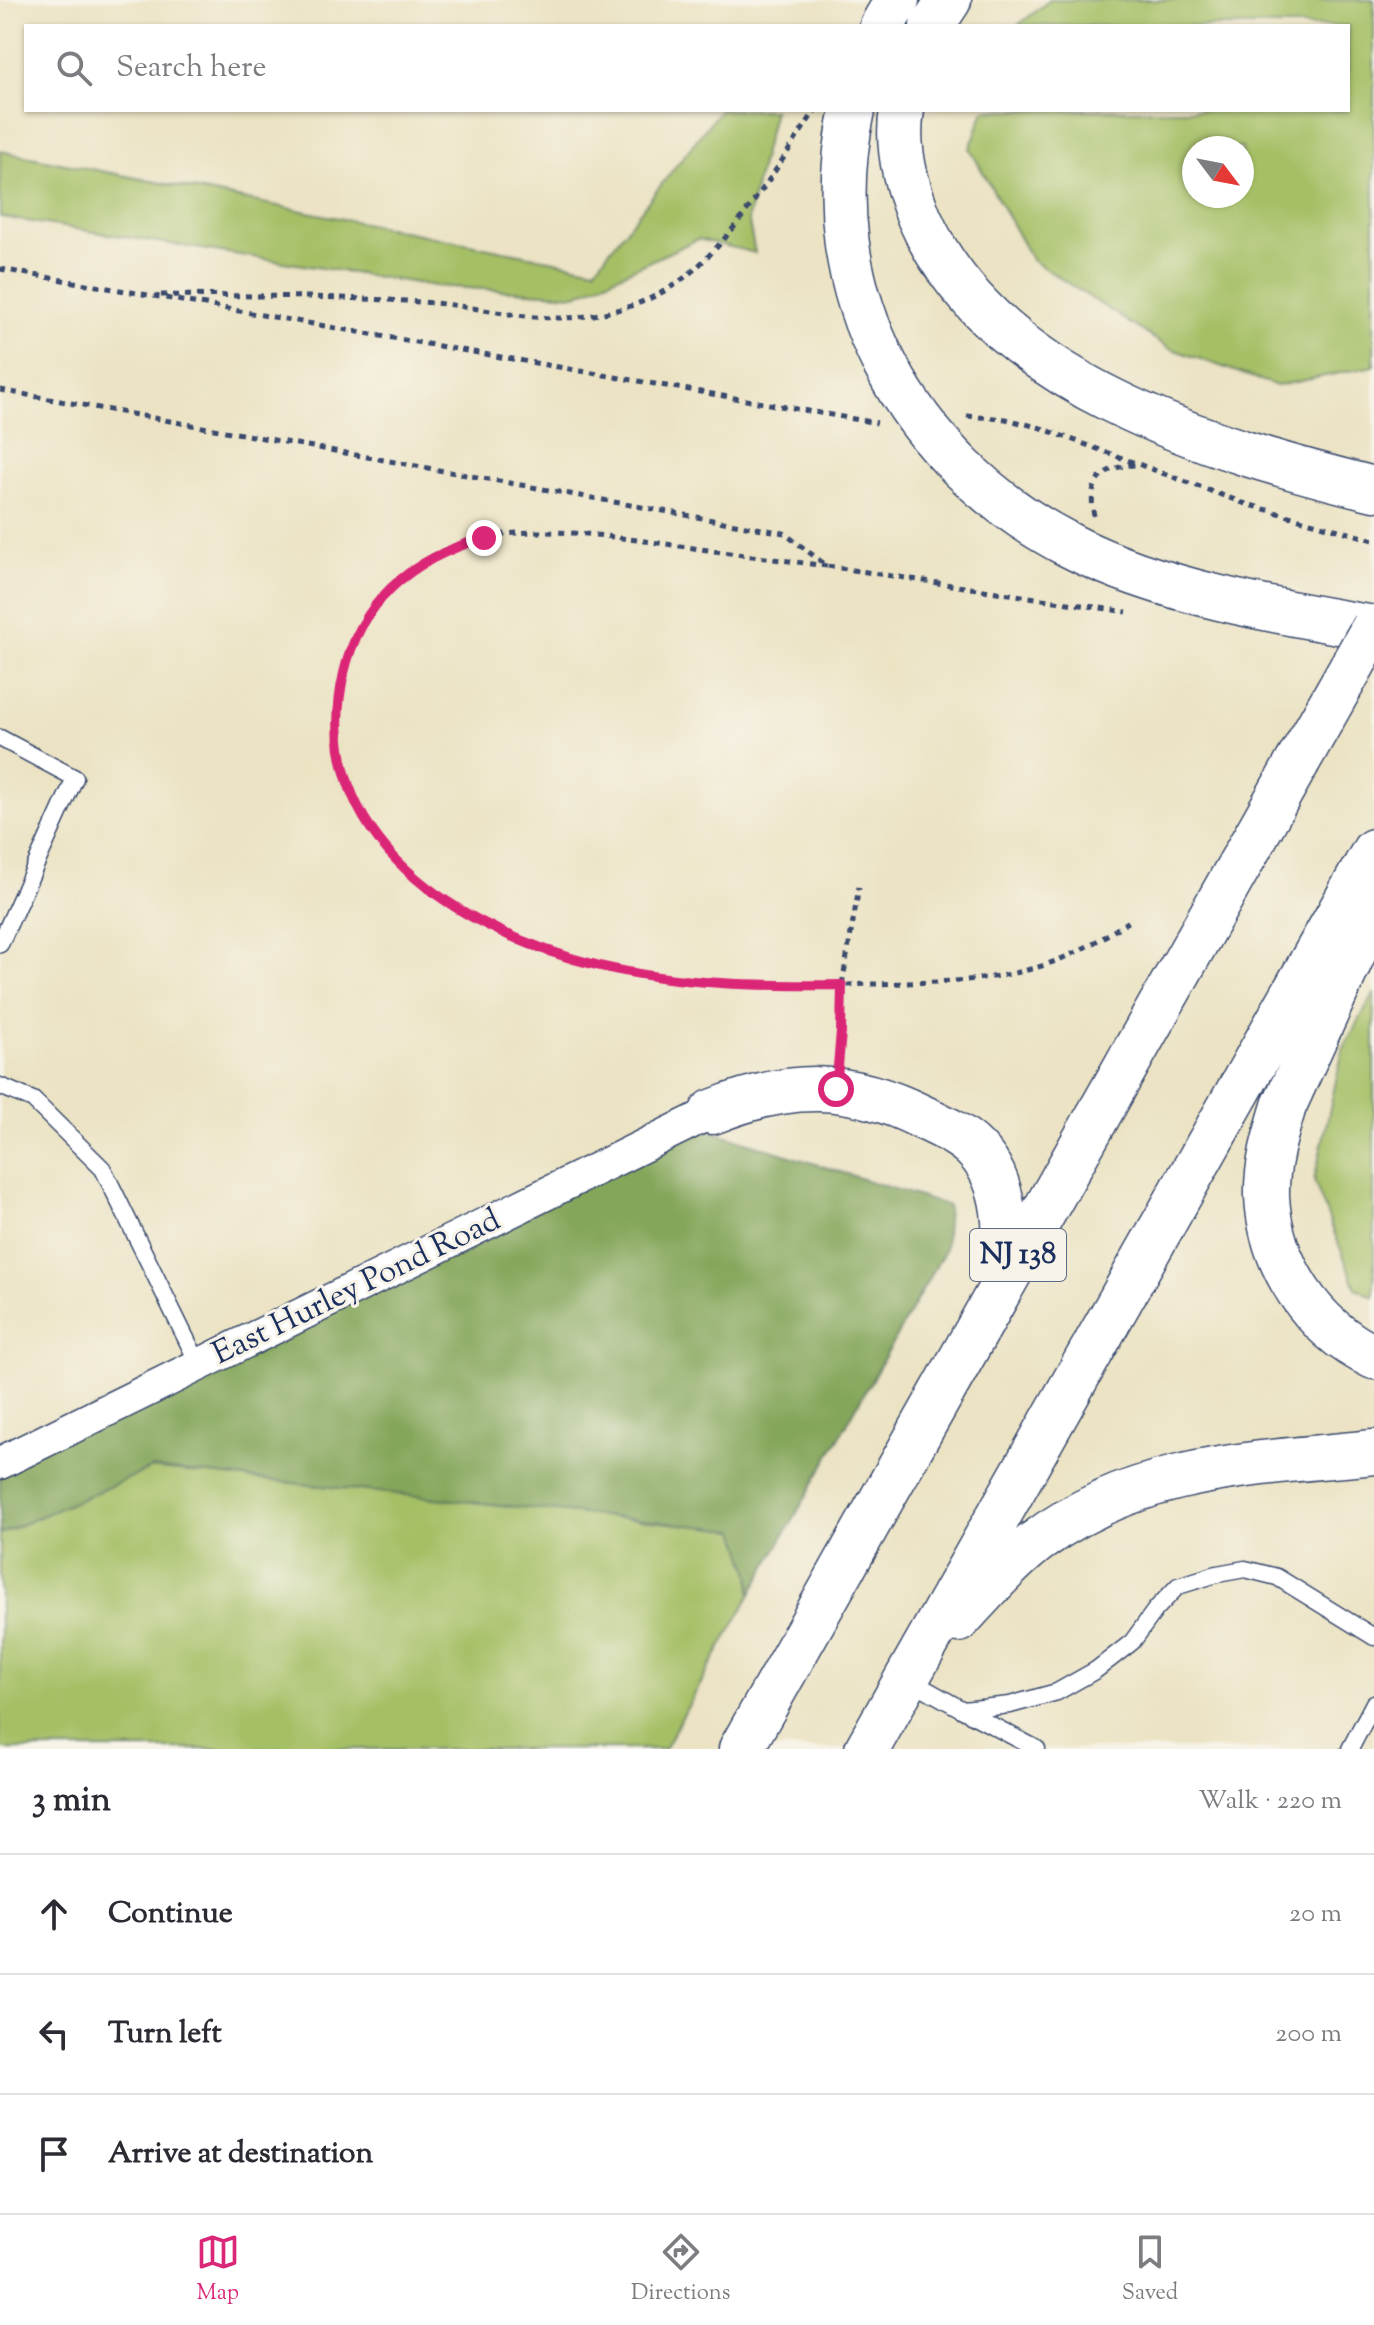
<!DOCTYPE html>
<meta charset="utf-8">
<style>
:root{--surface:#fff;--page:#f7f7f7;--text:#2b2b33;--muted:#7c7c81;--line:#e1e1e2;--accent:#db2777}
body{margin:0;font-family:"Sorts Mill Goudy",serif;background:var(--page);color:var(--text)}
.compass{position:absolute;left:1182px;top:136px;width:72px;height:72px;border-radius:50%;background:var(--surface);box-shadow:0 2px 6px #0004;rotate:122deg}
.stop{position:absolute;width:24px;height:24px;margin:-18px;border:6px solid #db2777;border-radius:50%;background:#fff}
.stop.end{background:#db2777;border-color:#fff;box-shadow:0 2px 8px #0008}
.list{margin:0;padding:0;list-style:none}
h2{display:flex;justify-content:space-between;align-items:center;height:104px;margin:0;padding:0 32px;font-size:34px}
h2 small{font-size:26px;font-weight:400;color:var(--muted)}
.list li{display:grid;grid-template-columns:52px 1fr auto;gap:24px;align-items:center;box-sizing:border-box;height:120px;padding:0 32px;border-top:2px solid var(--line)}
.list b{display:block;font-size:30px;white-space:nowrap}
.list em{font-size:26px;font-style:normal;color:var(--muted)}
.icon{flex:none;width:44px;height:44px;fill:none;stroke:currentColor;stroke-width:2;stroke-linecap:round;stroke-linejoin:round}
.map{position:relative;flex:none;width:1374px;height:1749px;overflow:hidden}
.search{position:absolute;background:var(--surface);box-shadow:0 2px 6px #0004;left:24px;right:24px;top:24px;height:88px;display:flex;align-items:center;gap:20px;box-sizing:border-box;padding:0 28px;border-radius:0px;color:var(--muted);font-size:30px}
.sheet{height:464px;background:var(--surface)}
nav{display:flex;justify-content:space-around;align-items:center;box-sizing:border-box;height:112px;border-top:2px solid var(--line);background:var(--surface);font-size:22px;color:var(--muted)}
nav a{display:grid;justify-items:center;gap:4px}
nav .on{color:var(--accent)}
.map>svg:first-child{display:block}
.green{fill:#a5bf65;stroke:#607762;stroke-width:2;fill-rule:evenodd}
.forest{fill:#84a65a;stroke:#506a5c;stroke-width:2}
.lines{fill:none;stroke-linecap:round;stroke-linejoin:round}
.lane-casing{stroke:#3a4a6d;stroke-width:19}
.street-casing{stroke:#3a4a6d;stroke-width:35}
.highway-casing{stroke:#3a4a6d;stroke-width:47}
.path{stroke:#3a4a6d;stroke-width:5;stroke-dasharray:6 6;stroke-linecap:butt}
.lane{stroke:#fff;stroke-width:16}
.street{stroke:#fff;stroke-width:32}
.highway{stroke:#fff;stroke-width:44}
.highway-bridge-casing{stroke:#3a4a6d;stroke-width:47;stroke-linecap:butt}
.highway-bridge{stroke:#fff;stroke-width:44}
.route{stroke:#db2777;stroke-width:10}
.labels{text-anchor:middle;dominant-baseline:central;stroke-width:6;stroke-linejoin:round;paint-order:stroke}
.shield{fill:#f7f3e8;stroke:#5d6a87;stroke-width:2}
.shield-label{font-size:30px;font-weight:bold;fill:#1b2f5e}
.street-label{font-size:32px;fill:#1b2f5e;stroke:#f7f3e8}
</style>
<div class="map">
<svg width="1374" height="1749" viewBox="0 0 1374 1749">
<rect width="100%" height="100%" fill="#f7f3e8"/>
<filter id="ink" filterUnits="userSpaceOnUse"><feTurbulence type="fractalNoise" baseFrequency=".0125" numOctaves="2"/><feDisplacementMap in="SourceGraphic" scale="16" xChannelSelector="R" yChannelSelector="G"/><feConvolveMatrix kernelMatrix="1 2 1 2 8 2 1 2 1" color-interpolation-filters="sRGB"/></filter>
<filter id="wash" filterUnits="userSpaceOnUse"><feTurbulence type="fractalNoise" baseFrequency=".006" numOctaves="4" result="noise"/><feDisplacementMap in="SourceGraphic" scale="32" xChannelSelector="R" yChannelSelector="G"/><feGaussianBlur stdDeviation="1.8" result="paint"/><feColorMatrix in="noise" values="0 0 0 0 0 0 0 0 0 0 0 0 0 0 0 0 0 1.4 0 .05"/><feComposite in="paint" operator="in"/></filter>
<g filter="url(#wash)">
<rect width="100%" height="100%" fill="#ebe3c3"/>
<path class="green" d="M 1050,0 L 1374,0 L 1374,366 L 1277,386 L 1169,348 L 1032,260 L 970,149 L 984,110 L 1348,110 L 1348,26 L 1017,26 ZM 1242,148 L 1242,196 L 1194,196 L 1194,148 Z
M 720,110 L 774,110 L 748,218 L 755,253 L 698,239 L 576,295 L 435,286 L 0,217 L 0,151 L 595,269 Z
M 1374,994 L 1374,1297 L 1356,1288 L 1314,1181 L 1343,1049 Z
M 152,1468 L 737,1530 L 750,1573 L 751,1594 L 664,1749 L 0,1749 L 0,1534 Z"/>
<path class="forest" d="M 683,1122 L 948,1206 L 945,1250 L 751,1594 L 750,1573 L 736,1530 L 152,1468 L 0,1534 L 0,1454 Z"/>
</g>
<g filter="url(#ink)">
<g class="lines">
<g class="lane-casing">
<path id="lane" d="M 0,738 L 75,778 L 0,944
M 0,1086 L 33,1100 L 103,1169 L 199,1365
M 908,1679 L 963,1710 L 1010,1705 L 1057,1692 L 1096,1670 L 1132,1642 L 1156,1609 L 1178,1586 L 1217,1574 L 1245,1569 L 1277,1577 L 1374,1637
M 963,1710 L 1037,1749
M 1350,1749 L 1374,1703"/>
</g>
<g class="street-casing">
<path id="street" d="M 0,1463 L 712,1112"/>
</g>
<g class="highway-casing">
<path id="highway" d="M 882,26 L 897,0
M 932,26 L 949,0
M 853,110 C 812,292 908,463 1071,546 C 1158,591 1278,612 1374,628
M 902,110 C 896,145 906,185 919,217 C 991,385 1213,449 1374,489
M 1374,908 L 1284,1106 C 1275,1136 1266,1165 1267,1196 C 1270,1264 1312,1328 1374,1357
M 712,1112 C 789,1081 849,1080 924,1118 C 942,1126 963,1136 976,1150 C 1008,1183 1008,1236 1000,1278
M 958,1620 C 983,1593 1007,1565 1036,1542 C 1137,1466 1254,1464 1374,1452
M 741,1749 L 1297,763
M 867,1749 L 1374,851"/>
</g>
<path class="path" d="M 0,269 L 877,423
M 161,295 C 252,296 343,296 434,303 C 481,307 530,322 578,317 C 615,313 649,303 680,281 C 734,241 777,166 815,111
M 0,390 L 784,533 L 827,566 L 1127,612
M 967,416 L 1006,419 L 1041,428 L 1243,503 L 1374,540
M 1094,516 C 1087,481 1102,466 1137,465
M 827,566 C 773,559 720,552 666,544 C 607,536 541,525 482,538 C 423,551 376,591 352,647 C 333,690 333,747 350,790 C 363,824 386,851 413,876 C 534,984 721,990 874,984 C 925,982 978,983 1027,970 C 1065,961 1098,941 1131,920
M 840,1056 L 842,985 L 859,887"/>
<use href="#lane" class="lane"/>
<use href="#street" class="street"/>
<use href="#highway" class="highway"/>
<g class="highway-bridge-casing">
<path id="highway-bridge" d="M 1297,763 L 1374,627"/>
</g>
<use href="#highway-bridge" class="highway-bridge"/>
</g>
</g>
<g class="lines" filter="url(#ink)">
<path class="route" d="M 484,538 C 414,558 361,599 344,673 C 306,839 461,932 600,966 C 680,985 761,986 842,985 L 841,1032 L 836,1089"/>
</g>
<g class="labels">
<rect class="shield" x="970" y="1229" width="96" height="52" rx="6"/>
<g class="shield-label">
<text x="1018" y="1255">NJ 138</text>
</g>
<g class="street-label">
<text transform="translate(357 1288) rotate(-26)">East Hurley Pond Road</text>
</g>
</g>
</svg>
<svg class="compass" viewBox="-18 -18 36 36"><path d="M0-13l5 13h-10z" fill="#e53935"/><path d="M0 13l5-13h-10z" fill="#7c7c81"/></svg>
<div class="stop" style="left:836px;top:1089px"></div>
<div class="stop end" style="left:484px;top:538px"></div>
<div class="search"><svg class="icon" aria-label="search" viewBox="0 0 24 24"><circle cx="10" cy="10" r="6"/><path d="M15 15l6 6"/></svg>Search here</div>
</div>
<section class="sheet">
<h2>3 min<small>Walk · 220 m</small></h2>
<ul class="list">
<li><svg class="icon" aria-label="ahead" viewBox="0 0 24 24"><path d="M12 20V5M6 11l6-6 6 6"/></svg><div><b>Continue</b></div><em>20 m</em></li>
<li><svg class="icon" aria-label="left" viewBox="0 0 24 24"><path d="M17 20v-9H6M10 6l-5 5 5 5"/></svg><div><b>Turn left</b></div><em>200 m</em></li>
<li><svg class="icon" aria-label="arrive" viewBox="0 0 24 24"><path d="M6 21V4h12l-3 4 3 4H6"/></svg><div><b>Arrive at destination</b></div></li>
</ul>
</section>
<nav>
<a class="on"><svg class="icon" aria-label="map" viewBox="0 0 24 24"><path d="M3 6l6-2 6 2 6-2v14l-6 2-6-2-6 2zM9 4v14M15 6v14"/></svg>Map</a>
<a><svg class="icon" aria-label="directions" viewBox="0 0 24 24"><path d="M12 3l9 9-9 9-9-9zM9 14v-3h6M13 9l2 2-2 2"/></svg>Directions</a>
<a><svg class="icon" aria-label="saved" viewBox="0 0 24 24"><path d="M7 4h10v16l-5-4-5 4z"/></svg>Saved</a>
</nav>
